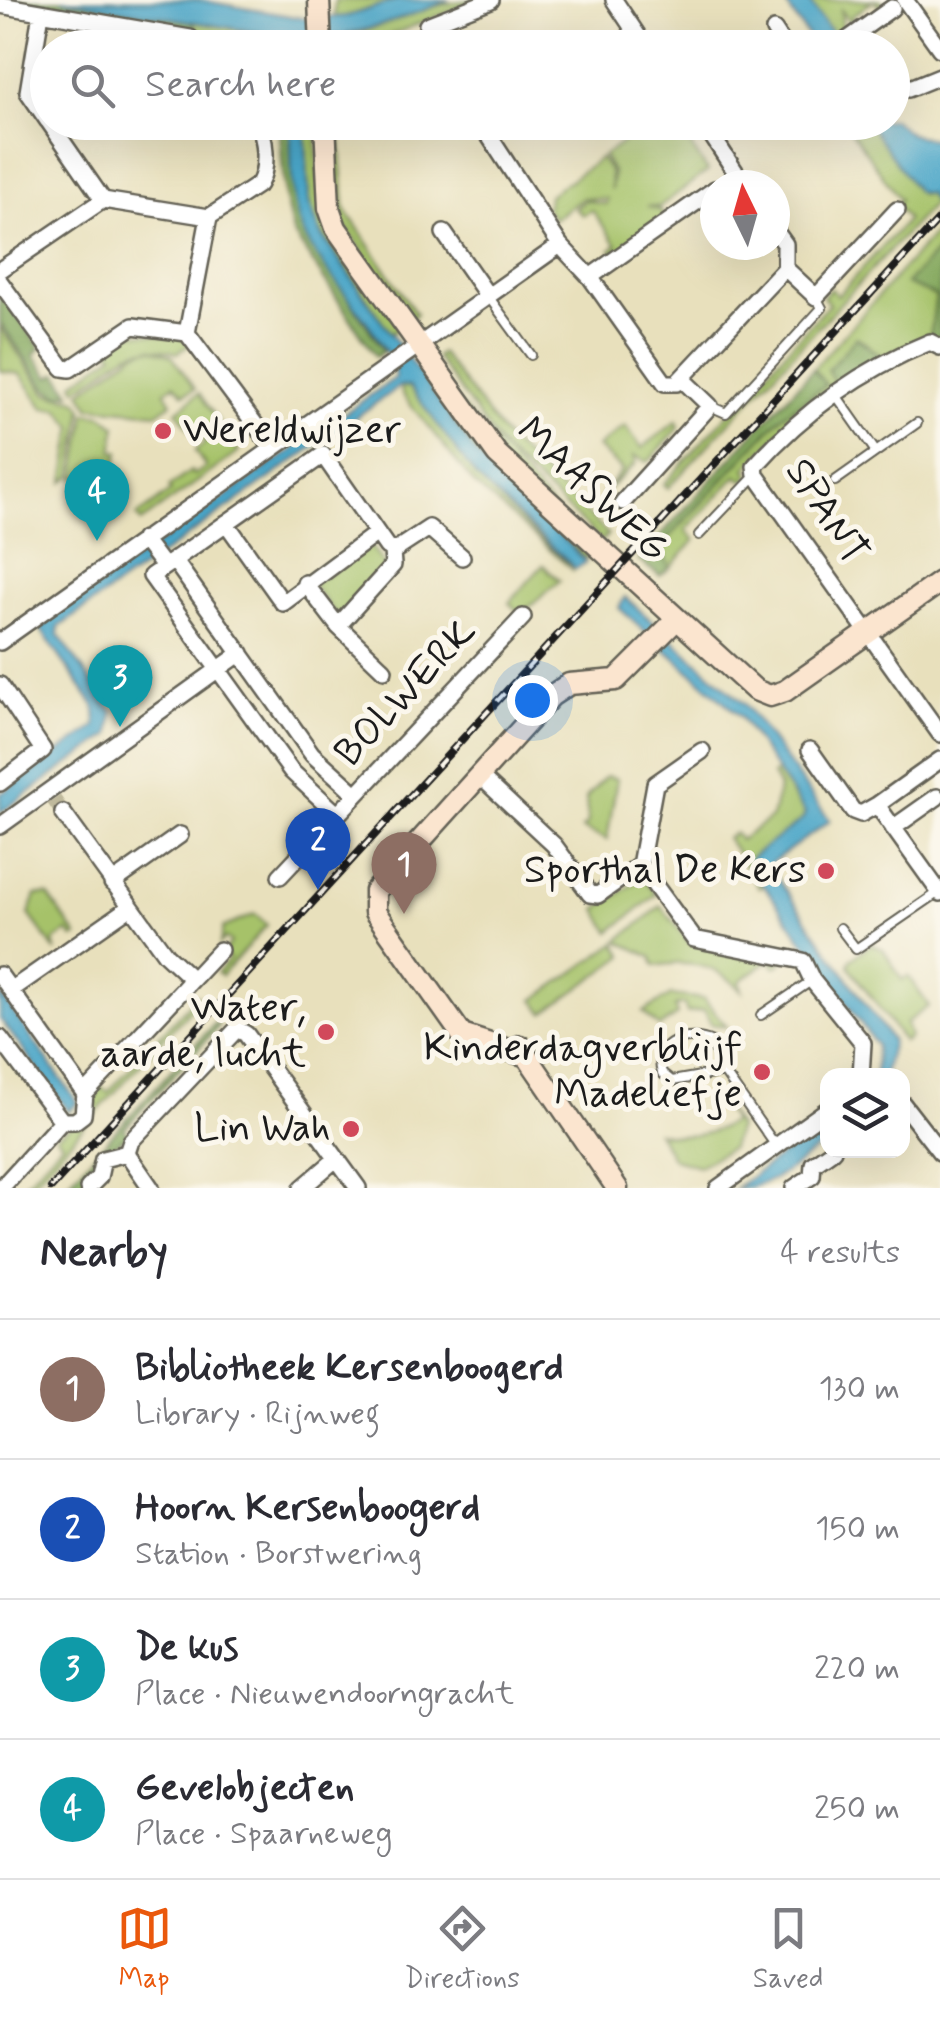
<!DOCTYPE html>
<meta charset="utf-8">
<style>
:root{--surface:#fff;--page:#f7f7f7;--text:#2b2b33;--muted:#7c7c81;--line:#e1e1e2;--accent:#ea580c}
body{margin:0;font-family:Mynerve,sans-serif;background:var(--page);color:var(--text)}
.controls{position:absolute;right:30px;bottom:30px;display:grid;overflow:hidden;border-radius:20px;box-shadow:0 10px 40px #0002}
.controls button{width:90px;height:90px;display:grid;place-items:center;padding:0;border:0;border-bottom:2px solid var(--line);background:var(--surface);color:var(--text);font:50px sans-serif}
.compass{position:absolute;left:700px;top:170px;width:90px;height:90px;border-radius:50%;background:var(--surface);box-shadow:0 10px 40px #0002;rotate:355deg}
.you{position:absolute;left:532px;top:700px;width:35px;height:35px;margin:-25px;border:8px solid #fff;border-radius:50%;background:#1a73e8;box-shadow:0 0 0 15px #1a73e833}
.badge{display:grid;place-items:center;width:65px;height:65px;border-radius:50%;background:var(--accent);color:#fff;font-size:32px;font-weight:700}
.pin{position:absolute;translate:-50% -82px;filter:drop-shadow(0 2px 5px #0008)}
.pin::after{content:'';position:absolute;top:52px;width:35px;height:30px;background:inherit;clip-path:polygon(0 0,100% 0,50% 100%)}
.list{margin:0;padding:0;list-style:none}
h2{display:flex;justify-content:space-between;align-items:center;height:130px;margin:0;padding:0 40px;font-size:42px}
h2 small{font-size:32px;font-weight:400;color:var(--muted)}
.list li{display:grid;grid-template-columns:65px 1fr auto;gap:30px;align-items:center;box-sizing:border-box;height:140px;padding:0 40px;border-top:2px solid var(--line)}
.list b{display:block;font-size:38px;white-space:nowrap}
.list p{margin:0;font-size:32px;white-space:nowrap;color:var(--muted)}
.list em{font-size:32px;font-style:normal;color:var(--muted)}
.icon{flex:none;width:55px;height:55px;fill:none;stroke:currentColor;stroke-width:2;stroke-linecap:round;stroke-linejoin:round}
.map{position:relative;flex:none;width:940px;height:1188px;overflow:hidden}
.search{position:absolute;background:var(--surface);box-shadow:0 10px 40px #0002;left:30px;right:30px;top:30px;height:110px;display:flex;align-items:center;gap:25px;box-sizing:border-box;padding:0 35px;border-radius:55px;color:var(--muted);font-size:38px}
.sheet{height:690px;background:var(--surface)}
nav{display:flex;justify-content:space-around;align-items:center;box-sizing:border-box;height:140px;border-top:2px solid var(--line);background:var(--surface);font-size:28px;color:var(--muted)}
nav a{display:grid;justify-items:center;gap:5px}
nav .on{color:var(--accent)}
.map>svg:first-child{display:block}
.green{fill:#a6c269;stroke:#616f42;stroke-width:2.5}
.forest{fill:#84a85d;stroke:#50623c;stroke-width:2.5}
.water{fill:#48a5c7;stroke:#326072;stroke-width:2.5}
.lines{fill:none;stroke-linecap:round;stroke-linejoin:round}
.street-tunnel{stroke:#bfb99c;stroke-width:15;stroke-dasharray:15 8;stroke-linecap:butt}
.lane-casing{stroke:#636154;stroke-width:12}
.street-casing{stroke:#636154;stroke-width:20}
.secondary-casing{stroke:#636154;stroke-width:25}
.lane{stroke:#fff;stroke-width:8}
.street{stroke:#fff;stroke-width:15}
.secondary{stroke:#fbe5cf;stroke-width:20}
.rail-casing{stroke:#1c1c1c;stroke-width:8}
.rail{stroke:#fbf7ec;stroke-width:4;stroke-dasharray:11;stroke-linecap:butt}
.poi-dot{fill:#d1495b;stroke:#fbf7ec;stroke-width:4}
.labels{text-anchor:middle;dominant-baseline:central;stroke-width:10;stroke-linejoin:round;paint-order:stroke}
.poi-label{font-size:40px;fill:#1c1c1c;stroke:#fbf7ec;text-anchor:end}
.street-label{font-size:40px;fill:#1c1c1c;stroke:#fbf7ec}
</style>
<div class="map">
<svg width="940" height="1188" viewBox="0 0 940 1188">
<rect width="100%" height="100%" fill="#fbf7ec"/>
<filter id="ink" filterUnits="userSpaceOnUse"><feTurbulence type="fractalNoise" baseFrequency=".01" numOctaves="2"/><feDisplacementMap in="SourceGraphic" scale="20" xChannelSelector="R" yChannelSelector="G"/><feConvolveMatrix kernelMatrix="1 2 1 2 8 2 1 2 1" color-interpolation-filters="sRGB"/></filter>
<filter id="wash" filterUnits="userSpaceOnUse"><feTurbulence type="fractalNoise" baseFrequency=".0048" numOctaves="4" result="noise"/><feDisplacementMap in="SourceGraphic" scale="40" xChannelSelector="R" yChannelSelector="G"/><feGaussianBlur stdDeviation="2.25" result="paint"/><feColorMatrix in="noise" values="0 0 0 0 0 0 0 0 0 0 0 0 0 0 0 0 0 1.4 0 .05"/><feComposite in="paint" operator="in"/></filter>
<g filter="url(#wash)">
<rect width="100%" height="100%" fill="#e8e0bc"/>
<path class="green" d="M 335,0 L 396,0 L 348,16 L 345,36 C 391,26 432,0 478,0 L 381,39 L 332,48 Z
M 808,0 L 881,0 L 883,4 L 880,8 L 874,0 L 851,17 L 856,24 L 853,26 L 841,10 L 843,34 L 836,39 Z
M 191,21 L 265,34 L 257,48 L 204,41 Z
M 305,123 L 316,123 L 319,195 L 399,328 L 391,334 L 316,224 L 309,202 Z
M 329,123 L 339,123 L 345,209 L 416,314 L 410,321 L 339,217 Z
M 650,123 L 675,123 L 708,171 L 659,207 L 647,206 L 660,210 L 666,219 L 615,256 L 611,250 L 617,245 L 592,210 L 583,215 L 575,209 L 585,200 L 606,204 L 607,199 L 583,198 L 554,219 L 546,208 L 549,195 L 600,158 L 610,172 L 611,190 L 613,173 L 603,156 Z
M 845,123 L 868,123 L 921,195 L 928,193 L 934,203 L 668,488 L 664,484 L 829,304 L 823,297 L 830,289 L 838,295 L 907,220 L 896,205 L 900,200 Z
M 940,227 L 940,253 L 907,284 L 936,296 L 930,337 L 882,357 L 860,339 L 837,389 L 783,428 L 746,469 L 750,474 L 744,481 L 737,476 L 686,530 L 695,540 L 670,568 L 660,548 L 782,416 L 825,386 L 813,369 Z
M 0,327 L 46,393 L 77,400 L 83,408 L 72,476 L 64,482 L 73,427 L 59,409 L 44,408 L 20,374 L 0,371 Z
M 128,332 L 181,337 L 192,343 L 178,353 C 122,339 122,364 77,389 L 74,383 L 114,354 L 109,347 Z
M 151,348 L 172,356 L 195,389 L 184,394 L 174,384 L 165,391 L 172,403 L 158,413 L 90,407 L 81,392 L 135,353 Z
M 441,353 L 505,437 L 608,534 L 602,541 L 504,451 L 436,357 Z
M 425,365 L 593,551 L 586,558 L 477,455 L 417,370 Z
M 401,386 L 410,387 L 476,477 L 574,571 L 475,485 L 402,394 Z
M 199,393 L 239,452 L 141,522 L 137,516 L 171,491 L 169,487 L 191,471 L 194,475 L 206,467 L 195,451 L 206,442 L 198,431 L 193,434 L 177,411 Z
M 86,413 L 102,415 L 116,426 L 113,451 L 119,452 L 105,508 L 81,475 L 75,479 Z
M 677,421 L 679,428 L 648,462 L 634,456 L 636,463 L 602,495 L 622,470 L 597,447 L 625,426 L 642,448 Z
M 371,546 L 386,568 L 342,614 L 334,613 L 312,584 Z
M 543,565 L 560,581 L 521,614 L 509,603 Z
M 776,772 L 805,813 L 804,819 L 750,858 L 749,864 L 763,885 L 759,888 L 727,838 L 735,833 L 740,840 L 772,817 L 779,787 L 772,775 Z
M 606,776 L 617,779 L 607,840 L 582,829 L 588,823 L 586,798 Z
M 643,877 L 656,895 L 610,932 L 597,909 Z
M 36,895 L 48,895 L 77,936 L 73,938 L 68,932 L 54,941 L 56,952 L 29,914 Z
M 661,906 L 689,942 L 781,960 L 781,964 L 775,967 L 769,960 L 740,981 L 742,991 C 719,965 688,960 655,966 L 652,957 L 618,941 Z
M 255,914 L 267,925 L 221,976 L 217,973 L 229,959 L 223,953 L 231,943 L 226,938 L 220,944 L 223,928 Z
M 616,943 L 624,956 L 544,1013 L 534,1000 Z
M 871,944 L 883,949 L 902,980 L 908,976 L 929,1006 L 906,1023 L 910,1037 L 904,1042 L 849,966 L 851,959 Z
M 197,995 L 200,999 L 33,1182 L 21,1188 L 62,1143 L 56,1136 L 91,1112 L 93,1096 L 101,1087 L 108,1092 Z
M 671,995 L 704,999 L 727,1027 L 711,1024 L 704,1010 L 687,1013 L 684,1004 L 675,1006 L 677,1015 L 659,1027 L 643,1012 Z
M 723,1105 L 738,1127 L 731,1148 L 699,1166 L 673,1159 L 657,1132 C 684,1139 708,1137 732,1122 Z"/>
<path class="forest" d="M 0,0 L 62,0 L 191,21 L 204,41 Z
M 279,123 L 290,123 L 295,203 L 303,230 L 384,351 L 376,357 L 293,233 L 285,199 Z
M 938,250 L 940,253 L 940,340 L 930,337 L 936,296 L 906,284 Z
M 0,294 L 41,348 L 34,355 L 50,377 L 58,373 L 71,393 L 59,395 L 46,388 L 0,322 Z
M 856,337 L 882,357 L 837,389 L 828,370 Z
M 813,369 L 826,385 L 782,416 L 660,547 L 670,568 L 660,576 L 638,560 Z
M 215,1023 L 219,1026 L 124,1129 L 129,1135 L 104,1151 L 82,1187 L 76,1182 L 63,1188 Z"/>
<path class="water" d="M 62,0 L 200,0 L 307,19 L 348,16 L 396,0 L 449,0 C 401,20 360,35 308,39 L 300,48 L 285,47 L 279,36 Z
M 783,0 L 808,0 L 842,47 L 815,47 Z
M 893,119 L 910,134 L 940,141 L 940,182 L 934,190 L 939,197 L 934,203 L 928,194 L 917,192 L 868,123 Z
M 290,123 L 305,123 L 309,202 L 321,235 L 477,455 L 586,562 L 576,569 L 476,477 L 410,387 L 400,386 L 59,627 L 58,634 L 113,712 L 110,735 L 0,813 L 0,794 L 96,726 L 95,707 L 39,627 L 395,378 C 393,340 320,272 302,230 C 289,197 292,157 290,123 Z
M 625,597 L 746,705 L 830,821 L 768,865 L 892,1041 L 884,1075 L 875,1075 L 876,1045 L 749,864 L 750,858 L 803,819 L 805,813 L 740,716 L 619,608 Z
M 0,993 L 78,1103 L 69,1112 L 0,1019 Z
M 827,1123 L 827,1142 C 796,1164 774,1188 735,1188 Z"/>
</g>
<g filter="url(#ink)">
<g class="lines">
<path class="street-tunnel" d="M 54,800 L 63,813"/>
<g class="lane-casing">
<path id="lane" d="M 488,296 L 531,355
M 836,395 L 876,452
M 710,406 L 726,413 L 822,308 L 816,297
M 835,481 L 917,423
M 699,535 L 756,475
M 840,928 L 856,949 L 939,892
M 761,1015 L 811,981
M 724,1072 L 672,1081 L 662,1073 C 652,1042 689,1031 712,1042 L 724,1072 L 776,1146"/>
</g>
<g class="street-casing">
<path id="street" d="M 614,0 L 646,48
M 905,0 L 940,49
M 0,5 L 190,38 L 201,48
M 41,13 L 28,92 L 48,121
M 774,30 L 786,48
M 847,40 L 892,8
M 436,48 L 427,25 L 491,0
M 908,89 L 940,76
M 49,122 L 103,200
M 703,122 L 744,185
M 713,136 L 731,122
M 209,217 L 259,184 C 268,168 267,137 256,122
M 444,233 L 488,296
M 560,245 L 590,277 L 665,383 L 677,383 L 785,268 L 785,244 L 775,230
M 785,268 L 816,297 L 897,210
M 0,270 L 103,200 L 209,217 L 187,333
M 590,277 L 715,189
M 0,282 L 63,368 L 70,369 L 133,326 L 187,333 L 272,447
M 940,347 L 930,342 C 863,369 803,412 755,466 L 756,475 L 940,734
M 623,502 L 710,406 L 683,380
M 226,523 L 283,603 L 377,533
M 143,539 L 164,567 L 323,455 L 387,547 L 397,549 L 429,528 L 462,557
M 174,560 L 312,754 L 356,794
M 164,567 L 151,576 L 291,771 L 337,814
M 305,583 L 338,626 L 384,670
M 338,626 L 393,565 L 392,551
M 0,642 L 560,245 L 480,122
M 0,685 L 43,750 L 0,783
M 810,750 L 853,811 L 861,814 L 877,805
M 702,751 L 655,784 L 640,865 L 694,939 L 803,961 L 812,980 L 863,1043 L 861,1076
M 940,760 L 877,805 L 940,893
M 479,775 L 554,845 L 590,894 L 598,895 L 640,865
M 63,813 L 166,955 L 192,979
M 0,826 L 241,653
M 893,828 L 937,797
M 280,876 L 523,617
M 112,883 L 180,835
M 0,975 L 85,1094
M 11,990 L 130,907
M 0,1038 L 62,1121
M 902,1103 L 940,1152
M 127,1153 L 131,1141 L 237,1029 L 246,1034 L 358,1188
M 127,1153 L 151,1188
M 1,1188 L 62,1121 L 75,1121 L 83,1115 L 85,1094 L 220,950
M 88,1188 L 99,1177 L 103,1159 L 127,1153
M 302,1188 L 336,1159
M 718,1188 L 828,1109
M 794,1188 L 812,1176 L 813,1164 L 833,1150"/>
</g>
<g class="secondary-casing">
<path id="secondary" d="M 319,0 L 321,48
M 325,122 L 329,208 L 336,228 L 497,454 L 755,690 L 770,696 L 785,691 L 940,582
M 520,1046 L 617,1188
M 524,1055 L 462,1035 L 375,912 L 375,891 L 551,696 L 569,684 L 616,680 L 677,619"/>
</g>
<use href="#lane" class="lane"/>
<use href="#street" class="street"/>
<use href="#secondary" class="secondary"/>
<g class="rail-casing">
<path id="rail" d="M 51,1188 L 940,218"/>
</g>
<use href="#rail" class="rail"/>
</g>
</g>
<g class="poi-dot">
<circle cx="163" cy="431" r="10"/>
<circle cx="826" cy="871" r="10"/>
<circle cx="326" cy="1032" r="10"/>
<circle cx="762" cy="1072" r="10"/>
<circle cx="351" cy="1129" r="10"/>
</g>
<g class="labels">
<g class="poi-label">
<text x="183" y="431" text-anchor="start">Wereldwijzer</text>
<text x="806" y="871">Sporthal De Kers</text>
<text x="306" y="1009">Water,<tspan x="306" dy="46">aarde, lucht</tspan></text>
<text x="742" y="1049">Kinderdagverbliijf<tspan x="742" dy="46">Madeliefje</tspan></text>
<text x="331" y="1129">Lin Wah</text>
</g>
<g class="street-label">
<text transform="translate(592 490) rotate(43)">MAASWEG</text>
<text transform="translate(826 512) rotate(57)">SPANT</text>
<text transform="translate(406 693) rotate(-47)">BOLWERK</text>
</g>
</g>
</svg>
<div class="controls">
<button><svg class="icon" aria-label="layers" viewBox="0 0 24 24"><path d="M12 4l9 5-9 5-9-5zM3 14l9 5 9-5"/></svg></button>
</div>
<svg class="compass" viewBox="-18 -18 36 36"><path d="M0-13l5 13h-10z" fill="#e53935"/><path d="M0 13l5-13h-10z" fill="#7c7c81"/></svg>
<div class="you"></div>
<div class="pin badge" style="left:404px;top:914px;background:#8d6e63">1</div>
<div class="pin badge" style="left:318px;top:890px;background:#1a4fb4">2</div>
<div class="pin badge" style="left:120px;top:727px;background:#0f9aa8">3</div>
<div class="pin badge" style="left:97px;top:541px;background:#0f9aa8">4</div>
<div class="search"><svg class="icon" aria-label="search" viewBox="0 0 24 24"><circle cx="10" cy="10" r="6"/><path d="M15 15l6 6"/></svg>Search here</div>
</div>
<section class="sheet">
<h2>Nearby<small>4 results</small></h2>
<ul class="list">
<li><span class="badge" style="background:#8d6e63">1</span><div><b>Bibliotheek Kersenboogerd</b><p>Library · Rijnweg</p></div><em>130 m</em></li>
<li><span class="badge" style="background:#1a4fb4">2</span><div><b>Hoorn Kersenboogerd</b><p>Station · Borstwering</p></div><em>150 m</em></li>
<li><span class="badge" style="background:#0f9aa8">3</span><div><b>De kus</b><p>Place · Nieuwendoorngracht</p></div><em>220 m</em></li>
<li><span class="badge" style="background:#0f9aa8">4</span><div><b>Gevelobjecten</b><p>Place · Spaarneweg</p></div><em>250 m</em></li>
</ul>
</section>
<nav>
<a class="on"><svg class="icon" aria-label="map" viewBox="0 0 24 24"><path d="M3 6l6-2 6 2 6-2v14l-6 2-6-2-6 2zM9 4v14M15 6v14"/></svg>Map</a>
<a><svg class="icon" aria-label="directions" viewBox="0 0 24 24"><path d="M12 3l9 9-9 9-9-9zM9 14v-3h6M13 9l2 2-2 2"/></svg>Directions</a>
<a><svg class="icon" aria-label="saved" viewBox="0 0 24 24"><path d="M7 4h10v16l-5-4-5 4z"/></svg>Saved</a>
</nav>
